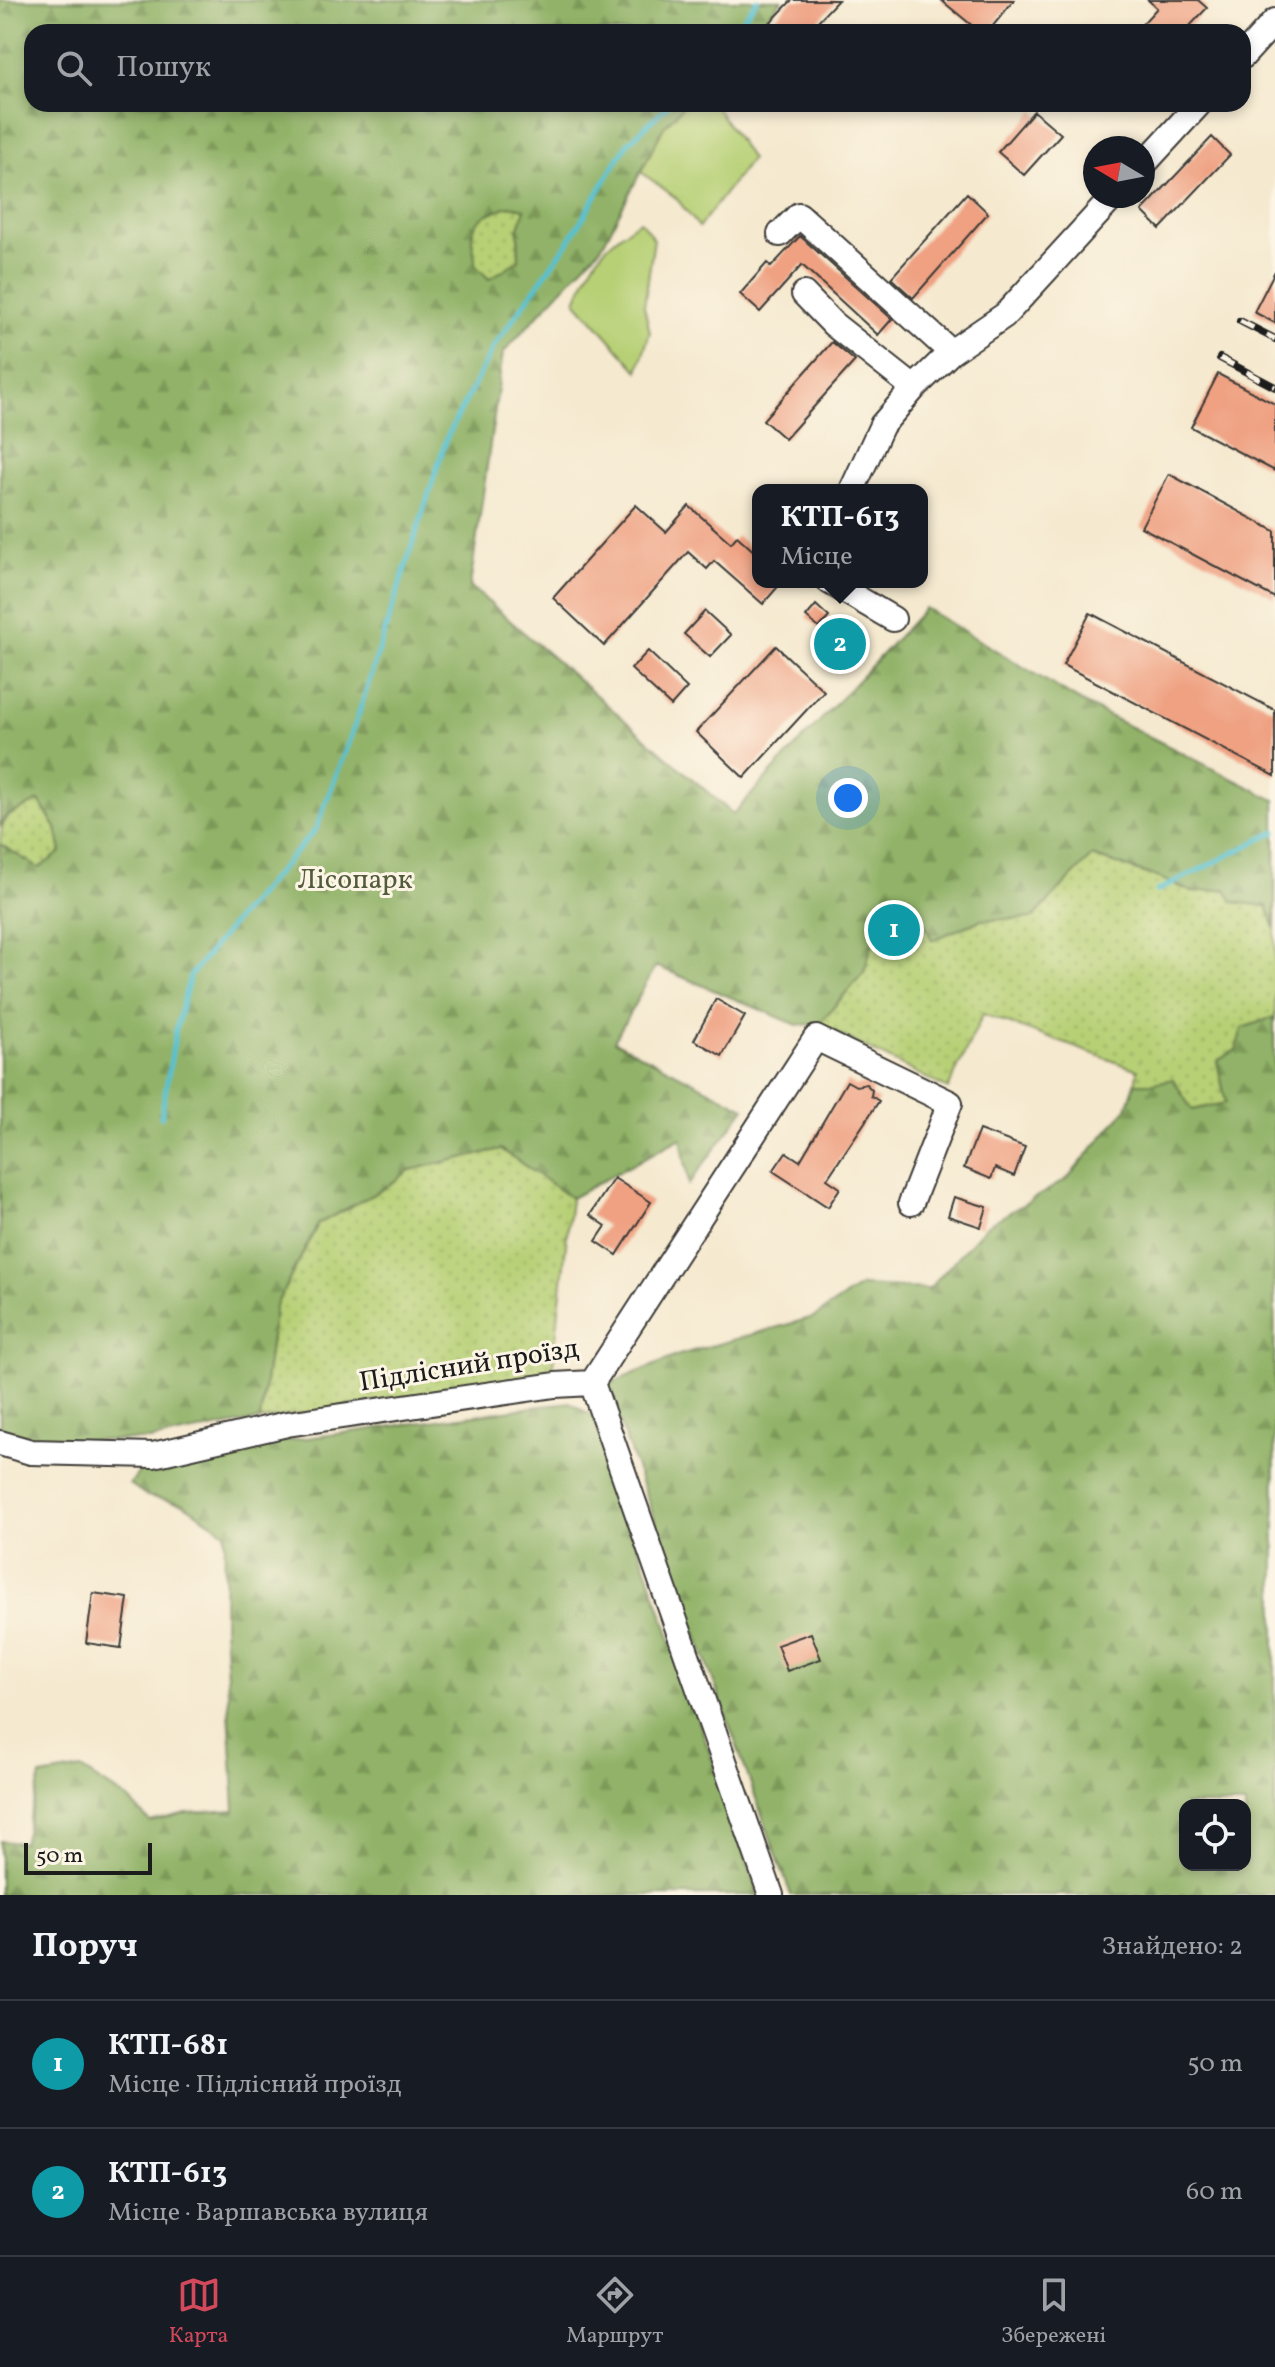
<!DOCTYPE html>
<html lang="uk">
<meta charset="utf-8">
<style>
:root{--surface:#171b24;--page:#20242c;--text:#f1f3f6;--muted:#9ea1a6;--line:#363941;--accent:#d1495b}
body{margin:0;font-family:Vollkorn,serif;background:var(--page);color:var(--text)}
.controls{position:absolute;right:24px;bottom:24px;display:grid;overflow:hidden;border-radius:16px;box-shadow:0 4px 12px #0003}
.controls button{width:72px;height:72px;display:grid;place-items:center;padding:0;border:0;border-bottom:2px solid var(--line);background:var(--surface);color:var(--text);font:40px sans-serif}
.compass{position:absolute;left:1083px;top:136px;width:72px;height:72px;border-radius:50%;background:var(--surface);box-shadow:0 4px 12px #0003;rotate:280deg}
.scale{position:absolute;left:24px;bottom:20px;width:128px;box-sizing:border-box;padding-left:8px;border:4px solid #1c1c1c;border-top:0;font-size:22px;line-height:28px;white-space:nowrap;color:#1c1c1c;-webkit-text-stroke:6px #fcf5e5;paint-order:stroke}
.you{position:absolute;left:848px;top:798px;width:28px;height:28px;margin:-20px;border:6px solid #fff;border-radius:50%;background:#1a73e8;box-shadow:0 0 0 12px #1a73e833}
.badge{display:grid;place-items:center;width:52px;height:52px;border-radius:50%;background:var(--accent);color:#fff;font-size:26px;font-weight:700}
.pin{position:absolute;translate:-50% -50%;border:4px solid #fff;box-shadow:0 2px 8px #0006}
.popup{position:absolute;left:752px;top:484px;width:176px;height:104px;box-sizing:border-box;display:grid;place-content:center;border-radius:16px;background:var(--surface);filter:drop-shadow(0 2px 6px #0005);font-size:26px;white-space:nowrap;color:var(--muted)}
.popup b{font-size:30px;color:var(--text)}
.popup::after{content:'';position:absolute;left:50%;top:100%;margin-left:-16px;border:16px solid transparent;border-top-color:var(--surface)}
.list{margin:0;padding:0;list-style:none}
h2{display:flex;justify-content:space-between;align-items:center;height:104px;margin:0;padding:0 32px;font-size:34px}
h2 small{font-size:26px;font-weight:400;color:var(--muted)}
.list li{display:grid;grid-template-columns:52px 1fr auto;gap:24px;align-items:center;box-sizing:border-box;height:128px;padding:0 32px;border-top:2px solid var(--line)}
.list b{display:block;font-size:30px;white-space:nowrap}
.list p{margin:0;font-size:26px;white-space:nowrap;color:var(--muted)}
.list em{font-size:26px;font-style:normal;color:var(--muted)}
.icon{flex:none;width:44px;height:44px;fill:none;stroke:currentColor;stroke-width:2;stroke-linecap:round;stroke-linejoin:round}
.map{position:relative;flex:none;width:1275px;height:1895px;overflow:hidden}
.search{position:absolute;background:var(--surface);box-shadow:0 4px 12px #0003;left:24px;right:24px;top:24px;height:88px;display:flex;align-items:center;gap:20px;box-sizing:border-box;padding:0 28px;border-radius:24px;color:var(--muted);font-size:30px}
.sheet{height:360px;background:var(--surface)}
nav{display:flex;justify-content:space-around;align-items:center;box-sizing:border-box;height:112px;border-top:2px solid var(--line);background:var(--surface);font-size:22px;color:var(--muted)}
nav a{display:grid;justify-items:center;gap:4px}
nav .on{color:var(--accent)}
.map>svg:first-child{display:block}
.grass{fill:url(#grass-dots);stroke:#6a7649;stroke-width:2}
.forest{fill:url(#forest-firs);stroke:#566742;stroke-width:2;fill-rule:evenodd}
.garden{fill:#b7d076;stroke:#6a7649;stroke-width:2}
.lines{fill:none;stroke-linecap:round;stroke-linejoin:round}
.stream{stroke:#56c1d0;stroke-width:5}
.building{fill:#efa182}
.minor-casing{stroke:#3d3b37;stroke-width:28}
.minor{stroke:#fff;stroke-width:24}
.rail-casing{stroke:#1c1c1c;stroke-width:8}
.rail{stroke:#fcf5e5;stroke-width:5;stroke-dasharray:15;stroke-linecap:butt}
.labels{text-anchor:middle;dominant-baseline:central;stroke-width:6;stroke-linejoin:round;paint-order:stroke}
.park-label{font-size:28px;fill:#525b3c;stroke:#fcf5e5}
.street-label{font-size:28px;fill:#1c1c1c;stroke:#fcf5e5}
</style>
<div class="map">
<svg width="1275" height="1895" viewBox="0 0 1275 1895">
<defs>
<pattern id="grass-dots" width="8" height="8" patternUnits="userSpaceOnUse" patternTransform="scale(2)"><rect width="8" height="8" fill="#b7d076"/><path d="M2 2h.1M6 6h.1" fill="none" stroke="#9db266" stroke-width="1.8" stroke-linecap="round"/></pattern>
<pattern id="forest-firs" width="22" height="20" patternUnits="userSpaceOnUse" patternTransform="scale(2)"><rect width="22" height="20" fill="#91b267"/><path d="M5 1l3.5 6h-7zM16 11l3.5 6h-7z" fill="#7c9859"/></pattern>
</defs>
<rect width="100%" height="100%" fill="#fcf5e5"/>
<filter id="ink" filterUnits="userSpaceOnUse"><feTurbulence type="fractalNoise" baseFrequency=".0125" numOctaves="2"/><feDisplacementMap in="SourceGraphic" scale="16" xChannelSelector="R" yChannelSelector="G"/><feConvolveMatrix kernelMatrix="1 2 1 2 8 2 1 2 1" color-interpolation-filters="sRGB"/></filter>
<filter id="wash" filterUnits="userSpaceOnUse"><feTurbulence type="fractalNoise" baseFrequency=".006" numOctaves="4" result="noise"/><feDisplacementMap in="SourceGraphic" scale="32" xChannelSelector="R" yChannelSelector="G"/><feGaussianBlur stdDeviation="1.8" result="paint"/><feColorMatrix in="noise" values="0 0 0 0 0 0 0 0 0 0 0 0 0 0 0 0 0 1.4 0 .05"/><feComposite in="paint" operator="in"/></filter>
<g filter="url(#wash)">
<rect width="100%" height="100%" fill="#f5e9cf"/>
<path class="grass" d="M 510,206 L 526,209 L 518,231 L 519,260 L 489,279 L 474,265 C 475,255 472,248 472,238 C 472,216 492,211 510,206 Z
M 39,801 L 56,828 L 61,852 L 39,869 L 0,844 C 0,813 13,813 39,801 Z
M 1091,856 L 1160,878 L 1192,892 L 1226,889 L 1234,902 L 1267,906 L 1275,928 L 1275,1020 L 1274,1017 L 1236,1050 L 1217,1061 L 1227,1103 L 1192,1110 L 1154,1083 L 1135,1083 L 1138,1070 L 983,1014 L 948,1089 L 819,1024 L 864,972 L 881,915 L 920,914 L 932,940 L 981,920 L 1033,918 Z
M 501,1149 L 571,1198 L 552,1375 L 260,1420 L 275,1307 L 318,1224 L 385,1188 L 410,1170 Z"/>
<path class="forest" d="M 0,0 L 782,0 L 753,32 L 32,32 L 32,104 L 685,104 L 664,127 L 602,246 L 503,353 L 470,586 L 733,814 L 925,608 L 1085,704 L 1275,800 L 1275,928 L 1267,906 L 1233,902 L 1226,889 L 1192,892 L 1160,878 L 1092,856 L 1033,918 L 981,920 L 932,940 L 920,914 L 881,915 L 864,972 L 819,1024 L 797,1025 L 656,966 L 614,1041 L 745,1108 L 689,1184 L 681,1138 L 571,1198 L 501,1149 L 410,1170 L 385,1188 L 318,1224 L 275,1307 L 260,1420 L 150,1440 L 47,1441 L 0,1429 L 0,844 L 39,868 L 61,852 L 56,828 L 39,801 L 5,817 L 0,827 ZM 509,206 L 525,209 L 518,231 L 519,260 L 489,279 L 475,265 C 476,255 472,248 472,238 C 472,217 492,212 509,206 Z
M 1274,1017 L 1275,1895 L 791,1895 L 606,1385 L 679,1355 L 814,1317 L 861,1286 L 929,1289 L 986,1226 L 1067,1179 L 1127,1108 L 1135,1083 L 1154,1083 L 1173,1079 L 1192,1110 L 1226,1103 L 1217,1061 L 1236,1050 L 1242,1028 ZM 1185,1805 L 1245,1805 L 1245,1865 L 1185,1865 Z
M 570,1402 L 594,1417 L 759,1895 L 0,1895 L 0,1841 L 23,1843 L 41,1776 L 81,1769 L 128,1799 L 150,1822 L 186,1813 L 235,1810 L 224,1627 L 225,1532 L 183,1504 L 147,1496 L 130,1484 L 142,1468 L 270,1443 Z"/>
<path class="garden" d="M 685,104 L 714,104 L 751,159 L 699,227 L 676,198 L 641,172 L 664,127 Z
M 640,221 L 654,239 L 644,306 L 650,332 L 638,371 L 576,301 C 594,258 600,247 640,221 Z"/>
<g class="lines">
<path class="stream" d="M 733,32 L 757,0
M 1157,891 L 1275,832
M 161,1117 L 176,1029 L 190,976 L 238,917 L 316,829 L 356,722 L 447,437 L 494,346 L 569,241 L 627,144 L 669,104"/>
</g>
<g id="blocks">
<path class="building" d="M 792,0 L 838,0 L 817,22 L 827,32 L 761,32 Z
M 941,0 L 1014,0 L 988,32 L 980,32 Z
M 1148,0 L 1198,0 L 1207,8 L 1184,32 L 1135,32 L 1157,8 Z
M 1034,111 L 1061,134 L 1024,175 L 998,152 Z
M 1212,137 L 1230,155 L 1160,229 L 1142,211 Z
M 967,193 L 988,213 L 913,298 L 891,278 Z
M 800,236 L 892,319 L 878,335 L 802,265 L 760,312 L 740,294 L 767,263 L 771,267 Z
M 1275,271 L 1275,323 L 1254,312 Z
M 832,342 L 855,361 L 785,439 L 763,420 Z
M 1218,374 L 1275,404 L 1275,471 L 1191,427 Z
M 1169,474 L 1275,531 L 1275,598 L 1141,527 Z
M 636,505 L 666,532 L 689,506 L 731,543 L 737,536 L 758,555 L 758,582 L 782,582 L 763,604 L 714,561 L 707,569 L 688,552 L 604,646 L 553,598 Z
M 816,605 L 829,617 L 819,628 L 806,617 Z
M 705,611 L 731,635 L 710,657 L 684,634 Z
M 1090,613 L 1275,710 L 1275,776 L 1063,665 Z
M 776,646 L 824,691 L 744,778 L 696,732 Z
M 648,651 L 687,688 L 671,706 L 631,669 Z
M 716,999 L 745,1016 L 722,1056 L 694,1040 Z
M 847,1081 L 856,1086 L 866,1084 L 872,1090 L 871,1096 L 879,1101 L 827,1179 L 840,1188 L 828,1207 L 773,1171 L 786,1152 L 800,1161 Z
M 979,1130 L 1025,1147 L 1014,1176 L 995,1168 L 991,1179 L 964,1168 Z
M 614,1178 L 651,1202 L 617,1255 L 596,1241 L 606,1226 L 590,1215 Z
M 954,1197 L 987,1207 L 981,1227 L 948,1216 Z
M 93,1593 L 128,1598 L 121,1648 L 86,1643 Z
M 811,1633 L 821,1659 L 787,1671 L 777,1645 Z"/>
</g>
</g>
<g filter="url(#ink)">
<use href="#blocks" fill-opacity="0" stroke="#3d3b37" stroke-width="2"/>
<g class="lines">
<g class="minor-casing">
<path id="minor" d="M 1243,56 L 1275,21
M 1143,165 L 1199,104
M 780,234 L 799,215 L 951,352
M 804,294 L 833,324 L 914,388
M 852,490 L 882,425 L 914,388 L 951,352 L 1005,315 L 1114,196
M 830,582 L 893,619
M 592,1383 L 816,1038 L 950,1103 L 911,1203
M 592,1383 L 771,1895
M 0,1443 L 31,1452 L 153,1455 L 287,1424 L 555,1385 L 592,1383"/>
</g>
<use href="#minor" class="minor"/>
<g class="rail-casing">
<path id="rail" d="M 1240,321 L 1275,339
M 1220,358 L 1275,387"/>
</g>
<use href="#rail" class="rail"/>
</g>
</g>
<g class="labels">
<g class="park-label">
<text x="355" y="880">Лісопарк</text>
</g>
<g class="street-label">
<text transform="translate(469 1366) rotate(-9)">Підлісний проїзд</text>
</g>
</g>
</svg>
<div class="controls">
<button><svg class="icon" aria-label="locate" viewBox="0 0 24 24"><circle cx="12" cy="12" r="6"/><path d="M12 2v4M12 18v4M2 12h4M18 12h4"/></svg></button>
</div>
<svg class="compass" viewBox="-18 -18 36 36"><path d="M0-13l5 13h-10z" fill="#e53935"/><path d="M0 13l5-13h-10z" fill="#9ea1a6"/></svg>
<div class="scale">50 m</div>
<div class="you"></div>
<div class="pin badge" style="left:894px;top:930px;background:#0f9aa8">1</div>
<div class="pin badge" style="left:840px;top:644px;background:#0f9aa8">2</div>
<div class="popup"><b>КТП-613</b>Місце</div>
<div class="search"><svg class="icon" aria-label="search" viewBox="0 0 24 24"><circle cx="10" cy="10" r="6"/><path d="M15 15l6 6"/></svg>Пошук</div>
</div>
<section class="sheet">
<h2>Поруч<small>Знайдено: 2</small></h2>
<ul class="list">
<li><span class="badge" style="background:#0f9aa8">1</span><div><b>КТП-681</b><p>Місце · Підлісний проїзд</p></div><em>50 m</em></li>
<li><span class="badge" style="background:#0f9aa8">2</span><div><b>КТП-613</b><p>Місце · Варшавська вулиця</p></div><em>60 m</em></li>
</ul>
</section>
<nav>
<a class="on"><svg class="icon" aria-label="map" viewBox="0 0 24 24"><path d="M3 6l6-2 6 2 6-2v14l-6 2-6-2-6 2zM9 4v14M15 6v14"/></svg>Карта</a>
<a><svg class="icon" aria-label="directions" viewBox="0 0 24 24"><path d="M12 3l9 9-9 9-9-9zM9 14v-3h6M13 9l2 2-2 2"/></svg>Маршрут</a>
<a><svg class="icon" aria-label="saved" viewBox="0 0 24 24"><path d="M7 4h10v16l-5-4-5 4z"/></svg>Збережені</a>
</nav>
